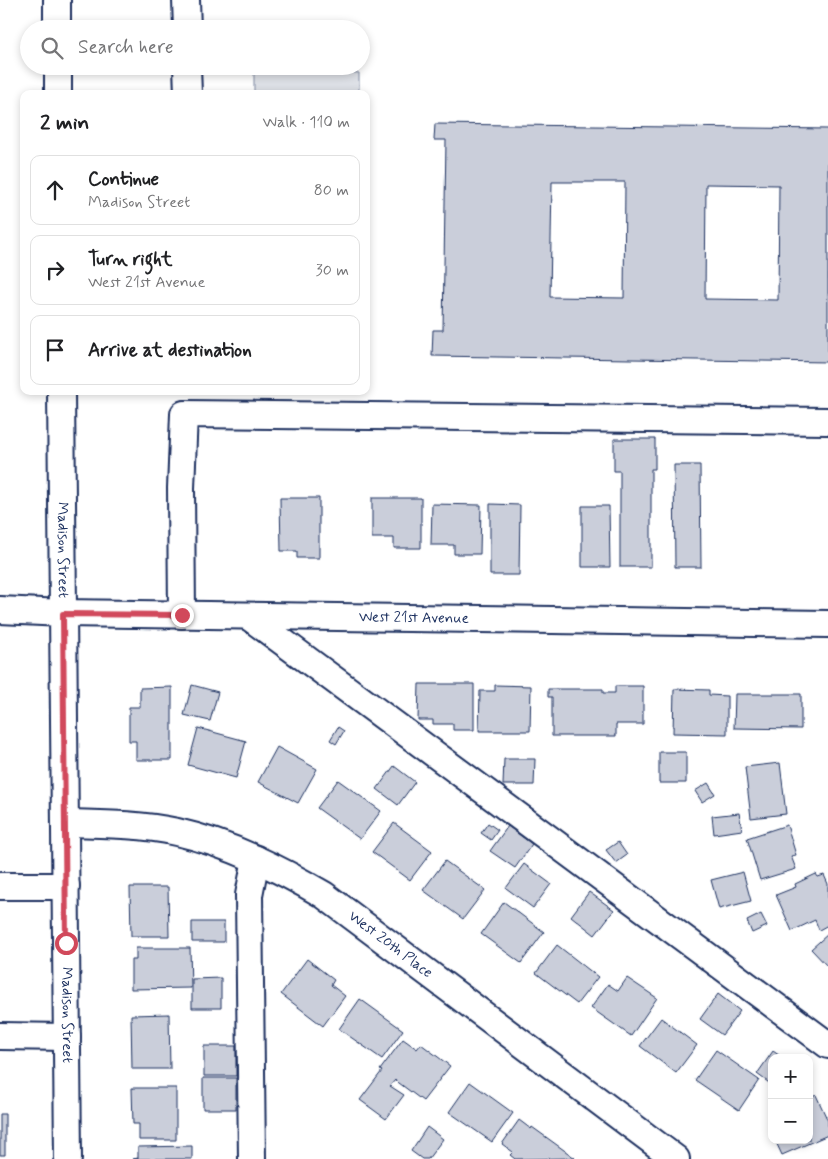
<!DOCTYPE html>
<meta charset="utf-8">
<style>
:root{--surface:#fff;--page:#f2f2f2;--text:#202124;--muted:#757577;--line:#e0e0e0}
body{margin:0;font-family:Mynerve,sans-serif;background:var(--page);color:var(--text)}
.controls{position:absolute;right:15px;bottom:15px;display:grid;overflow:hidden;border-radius:10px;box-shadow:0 2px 8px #0003}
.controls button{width:45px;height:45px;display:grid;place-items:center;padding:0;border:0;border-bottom:1px solid var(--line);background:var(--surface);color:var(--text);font:25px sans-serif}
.stop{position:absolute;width:15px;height:15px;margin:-11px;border:4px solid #d1495b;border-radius:50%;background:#fff}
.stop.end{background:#d1495b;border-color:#fff;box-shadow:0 1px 5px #0008}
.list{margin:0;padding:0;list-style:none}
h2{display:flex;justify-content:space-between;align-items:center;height:65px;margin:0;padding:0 20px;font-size:21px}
h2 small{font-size:16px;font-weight:400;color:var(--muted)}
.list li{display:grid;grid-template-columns:32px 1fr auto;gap:15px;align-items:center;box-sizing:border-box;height:70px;margin:0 10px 10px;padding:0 10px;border:1px solid var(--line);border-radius:10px}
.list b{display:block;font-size:19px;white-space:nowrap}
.list p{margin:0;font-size:16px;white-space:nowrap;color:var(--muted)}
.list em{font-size:16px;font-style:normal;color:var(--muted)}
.icon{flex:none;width:28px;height:28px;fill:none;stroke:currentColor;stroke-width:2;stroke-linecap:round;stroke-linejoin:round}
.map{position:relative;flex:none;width:828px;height:1159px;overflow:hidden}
.search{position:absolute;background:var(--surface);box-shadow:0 2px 8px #0003;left:20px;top:20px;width:350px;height:55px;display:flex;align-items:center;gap:12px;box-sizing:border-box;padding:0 18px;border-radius:28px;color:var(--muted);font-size:19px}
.panel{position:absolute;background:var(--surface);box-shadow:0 2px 8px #0003;left:20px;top:90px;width:350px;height:305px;border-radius:10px}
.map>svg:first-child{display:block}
.green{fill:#dee1e7;stroke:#7c88a2}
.building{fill:#caceda;stroke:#1b2f5e;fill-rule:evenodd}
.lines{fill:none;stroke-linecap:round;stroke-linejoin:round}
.minor-casing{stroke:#1b2f5e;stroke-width:30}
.minor{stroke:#fff;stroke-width:26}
.route{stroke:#d1495b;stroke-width:6}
.labels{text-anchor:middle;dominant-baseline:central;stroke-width:4.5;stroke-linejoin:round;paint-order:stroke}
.street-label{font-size:15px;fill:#1b2f5e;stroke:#fff}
</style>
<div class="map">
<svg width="828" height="1159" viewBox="0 0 828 1159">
<rect width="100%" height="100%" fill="#fff"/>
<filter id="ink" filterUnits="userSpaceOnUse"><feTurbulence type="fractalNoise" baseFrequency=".02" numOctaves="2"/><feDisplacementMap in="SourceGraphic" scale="10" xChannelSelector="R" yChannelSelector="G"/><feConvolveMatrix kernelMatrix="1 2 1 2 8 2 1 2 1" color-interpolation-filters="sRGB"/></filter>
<g filter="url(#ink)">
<path class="green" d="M 254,70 L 359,73 L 359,94 L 254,94 Z"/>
<path class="building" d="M 435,124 L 828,129 L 828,362 L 432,356 L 433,330 L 443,330 L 446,140 L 434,140 ZM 552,182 L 625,182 L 624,298 L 550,297 ZM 706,184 L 779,185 L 778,300 L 705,299 Z
M 614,439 L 655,439 L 655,469 L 651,469 L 651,567 L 620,567 L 620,471 L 614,471 Z
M 674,465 L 700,465 L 701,567 L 675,567 Z
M 280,498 L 319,498 L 319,558 L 297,558 L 297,551 L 281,551 Z
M 372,498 L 421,498 L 421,548 L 394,548 L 394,538 L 372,538 Z
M 432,504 L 481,505 L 480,554 L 454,554 L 454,545 L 431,545 Z
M 490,504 L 520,505 L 519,575 L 490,575 Z
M 582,506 L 609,506 L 610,567 L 582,567 Z
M 419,684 L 474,684 L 474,730 L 453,730 L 453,724 L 433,724 L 433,720 L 418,720 Z
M 192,685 L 218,692 L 210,721 L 184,715 Z
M 495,685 L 531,686 L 530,731 L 479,731 L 480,691 L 495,691 Z
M 615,686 L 643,686 L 643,724 L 616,724 L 616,736 L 552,736 L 552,697 L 548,697 L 548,689 L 603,689 L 603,693 L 615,693 Z
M 172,687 L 172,760 L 136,760 L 136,741 L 129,741 L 129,707 L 140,707 L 140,688 Z
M 674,689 L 709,690 L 709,695 L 727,696 L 727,734 L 673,733 Z
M 735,694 L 801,694 L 801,729 L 734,728 Z
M 338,727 L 344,731 L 336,744 L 330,740 Z
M 198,728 L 246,741 L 236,778 L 188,765 Z
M 277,747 L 317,769 L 298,803 L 258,782 Z
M 659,752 L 686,752 L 686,783 L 659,783 Z
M 504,759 L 535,759 L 534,785 L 503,785 Z
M 780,763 L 786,814 L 751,818 L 745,767 Z
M 394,766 L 415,782 L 398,805 L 377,789 Z
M 338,780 L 381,811 L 360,839 L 317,808 Z
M 708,783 L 715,794 L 702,802 L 695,791 Z
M 739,813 L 742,830 L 714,834 L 712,816 Z
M 394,823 L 432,851 L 410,880 L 372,852 Z
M 488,823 L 498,830 L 491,840 L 481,833 Z
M 787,825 L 796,855 L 791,856 L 796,869 L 760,880 L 747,838 Z
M 508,826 L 532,844 L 515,868 L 490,851 Z
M 618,842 L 627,855 L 616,863 L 606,850 Z
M 445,861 L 485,890 L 463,919 L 423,890 Z
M 524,864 L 551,884 L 533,908 L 506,888 Z
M 743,872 L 751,901 L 719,909 L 711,880 Z
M 816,874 L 818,877 L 824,875 L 828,884 L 828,925 L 819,930 L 815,920 L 792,931 L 776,895 L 796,887 L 795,884 Z
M 130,887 L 168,887 L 169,936 L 131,936 Z
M 589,892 L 614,910 L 595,935 L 571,916 Z
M 504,902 L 544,932 L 521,963 L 481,934 Z
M 761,914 L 767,926 L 752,933 L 747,921 Z
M 192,922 L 224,922 L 224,942 L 192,942 Z
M 828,934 L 828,967 L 811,949 Z
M 557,945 L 598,977 L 577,1004 L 536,973 Z
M 136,948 L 190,948 L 191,988 L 131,989 L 131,960 L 136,960 Z
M 307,959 L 334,980 L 331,985 L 345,996 L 323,1026 L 281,994 Z
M 221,978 L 221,1008 L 192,1008 L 192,979 Z
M 627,978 L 657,998 L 631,1036 L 591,1008 L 608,984 L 618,991 Z
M 718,994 L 740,1011 L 722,1035 L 700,1019 Z
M 360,999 L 403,1030 L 382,1059 L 339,1029 Z
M 169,1014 L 170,1069 L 132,1069 L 131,1015 Z
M 661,1018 L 697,1045 L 676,1073 L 640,1046 Z
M 403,1039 L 417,1049 L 421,1044 L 450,1066 L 423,1101 L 395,1080 L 390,1086 L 404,1095 L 386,1119 L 360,1100 L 382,1071 L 380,1070 Z
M 204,1046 L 236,1046 L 236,1076 L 204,1076 Z
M 716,1050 L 759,1080 L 739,1110 L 695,1080 Z
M 773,1051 L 783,1058 L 772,1058 L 772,1085 L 757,1074 Z
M 203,1078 L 236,1078 L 236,1109 L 203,1109 Z
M 470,1082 L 513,1113 L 492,1142 L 449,1112 Z
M 132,1088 L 176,1088 L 176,1140 L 139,1140 L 139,1124 L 133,1124 Z
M 816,1095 L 828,1121 L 828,1135 L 782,1155 L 775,1140 L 809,1140 L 809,1099 Z
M 0,1114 L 5,1114 L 5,1155 L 0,1155 Z
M 519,1120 L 531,1129 L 532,1127 L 575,1158 L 515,1159 L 510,1155 L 513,1152 L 502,1144 Z
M 427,1127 L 443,1139 L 428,1159 L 422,1159 L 411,1151 Z
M 192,1146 L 192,1159 L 133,1159 L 138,1158 L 138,1147 Z"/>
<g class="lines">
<g class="minor-casing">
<g id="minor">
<path d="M 57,0 L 57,29"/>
<path d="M 186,0 L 187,29"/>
<path d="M 58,66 L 58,94"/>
<path d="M 187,66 L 188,94"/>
<path id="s1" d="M 61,391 L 68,1159"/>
<path id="s2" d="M 0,610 L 63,613 L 828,624"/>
<path d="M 182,615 L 181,488 L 184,414 L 828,421"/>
<path d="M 248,616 L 828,1045"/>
<path id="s3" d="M 65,823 C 102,824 140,824 177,832 C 230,844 278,868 324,895 L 676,1159"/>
<path d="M 0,886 L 66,886"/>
<path d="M 0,1036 L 67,1037"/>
<path d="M 252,1159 L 249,895 L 256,859"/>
</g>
</g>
<use href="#minor" class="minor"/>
</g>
</g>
<g class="lines" filter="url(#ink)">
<path class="route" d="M 66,943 L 63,614 L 182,615"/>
</g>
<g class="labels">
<g class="street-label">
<text stroke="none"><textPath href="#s1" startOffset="159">Madison Street</textPath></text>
<text stroke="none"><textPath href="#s2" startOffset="414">West 21st Avenue</textPath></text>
<text stroke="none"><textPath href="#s3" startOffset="356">West 20th Place</textPath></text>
<text stroke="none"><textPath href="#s1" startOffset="624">Madison Street</textPath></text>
</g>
</g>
</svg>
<div class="controls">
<button>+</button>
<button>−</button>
</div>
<div class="stop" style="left:66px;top:943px"></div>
<div class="stop end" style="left:182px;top:615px"></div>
<div class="search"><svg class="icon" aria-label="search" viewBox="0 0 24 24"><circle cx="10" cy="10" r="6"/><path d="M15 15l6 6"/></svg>Search here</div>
<section class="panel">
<h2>2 min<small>Walk · 110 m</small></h2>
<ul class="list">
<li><svg class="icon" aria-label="ahead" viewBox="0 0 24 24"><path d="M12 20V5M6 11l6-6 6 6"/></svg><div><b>Continue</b><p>Madison Street</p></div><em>80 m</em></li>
<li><svg class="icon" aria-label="right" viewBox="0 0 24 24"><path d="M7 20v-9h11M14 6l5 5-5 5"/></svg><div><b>Turn right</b><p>West 21st Avenue</p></div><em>30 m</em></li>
<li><svg class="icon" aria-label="arrive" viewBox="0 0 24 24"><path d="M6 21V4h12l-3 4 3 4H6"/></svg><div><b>Arrive at destination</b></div></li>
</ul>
</section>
</div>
